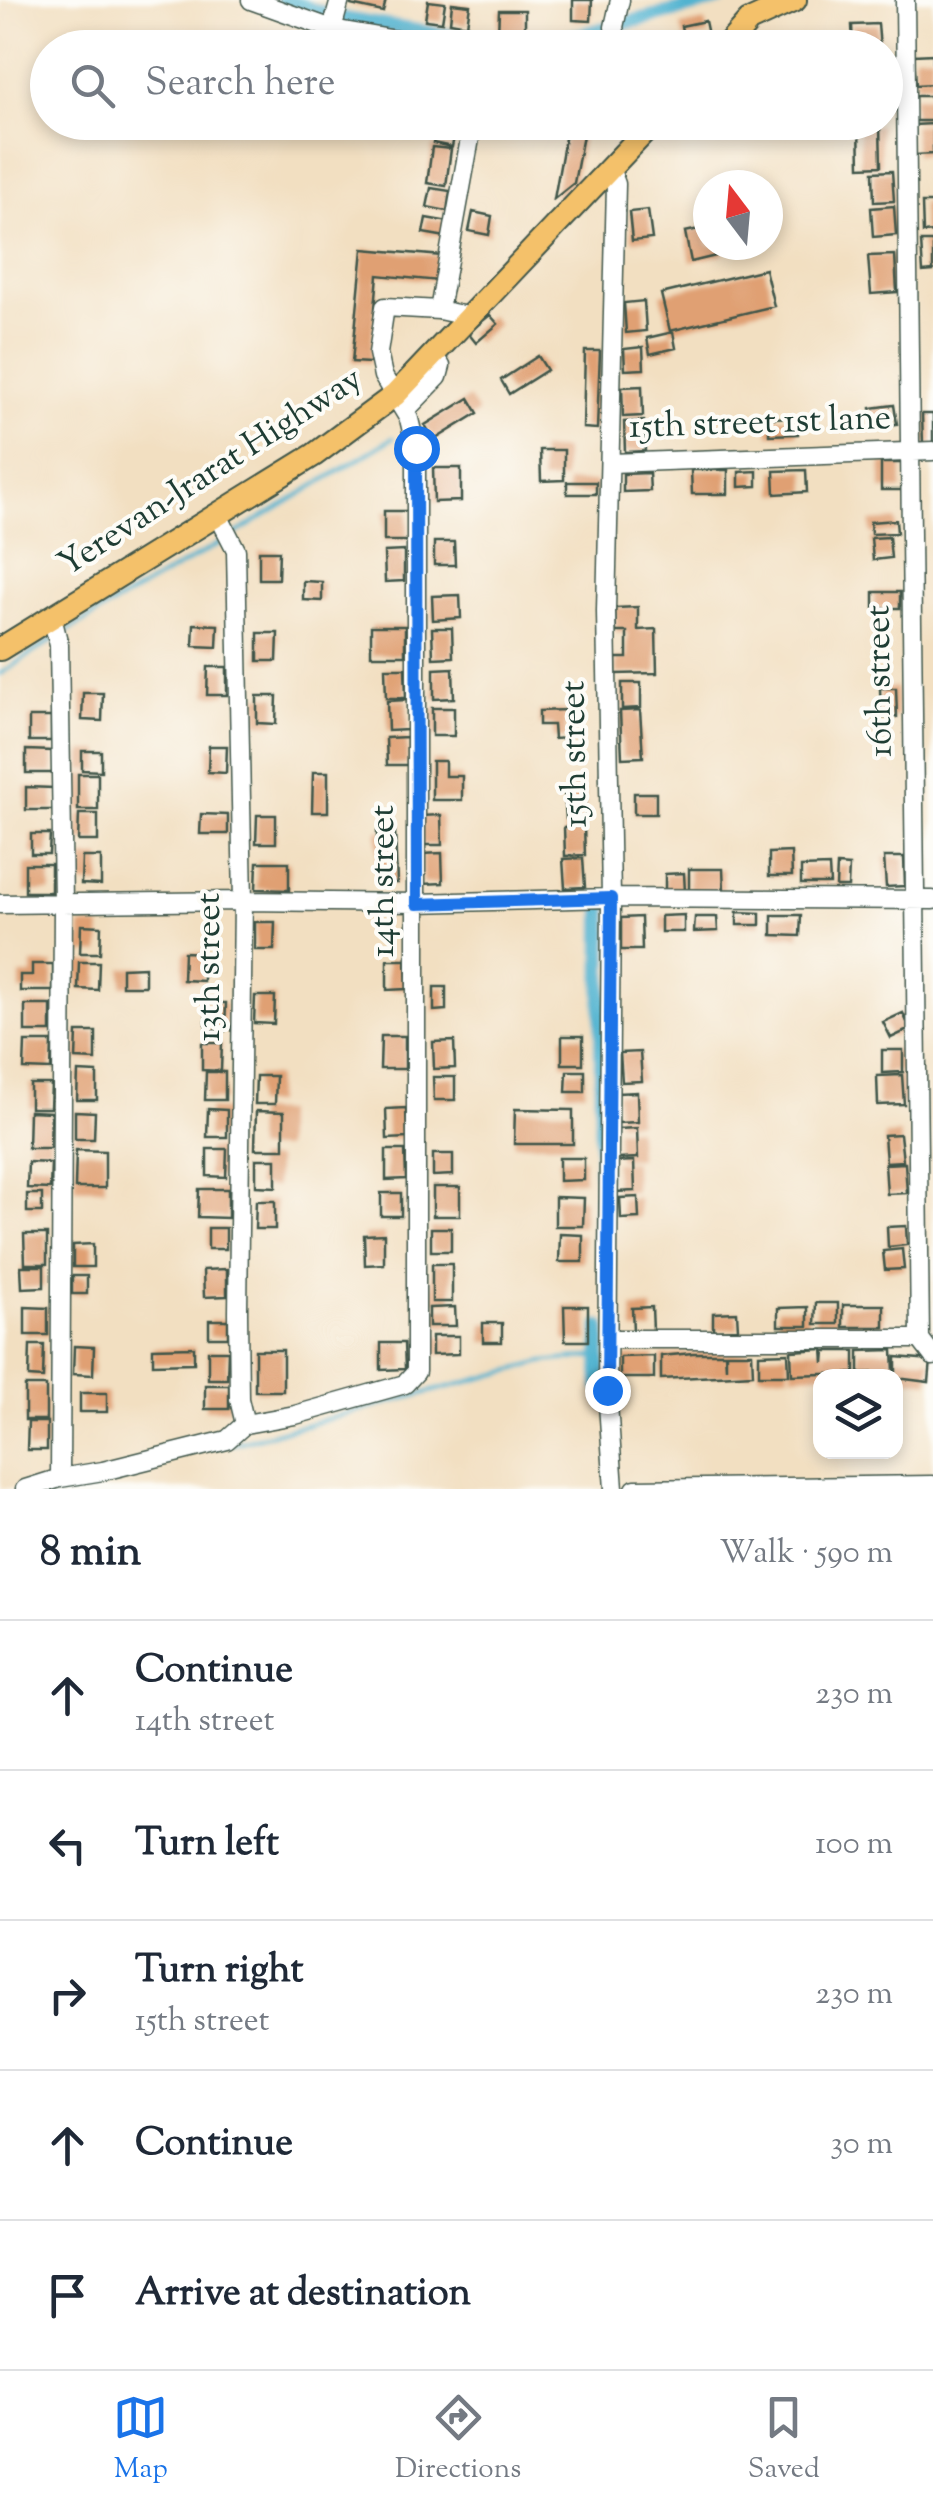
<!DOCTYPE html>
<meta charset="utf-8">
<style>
:root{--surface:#fff;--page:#f2f2f3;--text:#1f2937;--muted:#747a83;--line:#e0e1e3;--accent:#1a73e8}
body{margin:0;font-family:"Sorts Mill Goudy",serif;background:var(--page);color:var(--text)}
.controls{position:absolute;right:30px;bottom:30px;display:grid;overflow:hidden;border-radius:20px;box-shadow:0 5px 15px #0003}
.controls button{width:90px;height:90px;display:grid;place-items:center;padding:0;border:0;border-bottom:2px solid var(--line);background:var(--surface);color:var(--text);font:50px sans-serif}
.compass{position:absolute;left:693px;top:170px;width:90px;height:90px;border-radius:50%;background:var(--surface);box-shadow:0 5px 15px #0003;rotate:344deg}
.stop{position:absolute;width:30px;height:30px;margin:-22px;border:8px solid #1a73e8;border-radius:50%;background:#fff}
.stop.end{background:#1a73e8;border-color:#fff;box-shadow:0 2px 10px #0008}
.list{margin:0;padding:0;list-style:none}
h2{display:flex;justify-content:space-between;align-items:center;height:130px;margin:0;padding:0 40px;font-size:42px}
h2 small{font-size:32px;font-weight:400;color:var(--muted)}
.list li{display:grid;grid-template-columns:65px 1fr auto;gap:30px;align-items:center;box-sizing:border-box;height:150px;padding:0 40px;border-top:2px solid var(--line)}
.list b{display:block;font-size:38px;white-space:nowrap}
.list p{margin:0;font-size:32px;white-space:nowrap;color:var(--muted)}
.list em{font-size:32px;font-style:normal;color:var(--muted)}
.icon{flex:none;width:55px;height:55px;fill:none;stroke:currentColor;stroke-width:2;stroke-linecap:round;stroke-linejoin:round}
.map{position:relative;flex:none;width:933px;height:1489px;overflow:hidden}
.search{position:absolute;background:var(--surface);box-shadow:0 5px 15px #0003;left:30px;right:30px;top:30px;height:110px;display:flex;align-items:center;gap:25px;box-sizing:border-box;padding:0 35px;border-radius:55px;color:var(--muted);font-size:38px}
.sheet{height:880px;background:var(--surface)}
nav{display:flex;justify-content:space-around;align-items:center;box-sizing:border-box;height:140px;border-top:2px solid var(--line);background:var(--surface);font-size:28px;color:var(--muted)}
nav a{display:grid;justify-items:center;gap:5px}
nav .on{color:var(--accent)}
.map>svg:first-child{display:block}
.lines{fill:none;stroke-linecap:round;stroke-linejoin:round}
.stream{stroke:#51b3d0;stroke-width:4}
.canal{stroke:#51b3d0;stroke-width:14}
.building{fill:#e0a073}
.minor-casing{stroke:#3f5549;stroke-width:21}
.major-casing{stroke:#3f5549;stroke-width:26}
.minor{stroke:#fff;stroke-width:18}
.major{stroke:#f4c16a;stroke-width:22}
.route{stroke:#1a73e8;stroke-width:12}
.labels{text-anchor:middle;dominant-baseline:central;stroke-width:8;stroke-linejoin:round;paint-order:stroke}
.street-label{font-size:35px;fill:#1f3d34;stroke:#fdfcf7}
</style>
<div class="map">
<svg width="933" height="1489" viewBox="0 0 933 1489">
<rect width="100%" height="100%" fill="#fdfcf7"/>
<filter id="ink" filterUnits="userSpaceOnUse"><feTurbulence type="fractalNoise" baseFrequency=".01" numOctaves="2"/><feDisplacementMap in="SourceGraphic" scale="20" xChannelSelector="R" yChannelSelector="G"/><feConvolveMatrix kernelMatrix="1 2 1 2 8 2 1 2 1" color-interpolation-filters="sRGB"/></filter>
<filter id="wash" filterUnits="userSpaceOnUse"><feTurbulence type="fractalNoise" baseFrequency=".0048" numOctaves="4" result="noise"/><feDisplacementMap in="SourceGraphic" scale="40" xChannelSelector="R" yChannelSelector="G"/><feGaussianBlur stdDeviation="2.25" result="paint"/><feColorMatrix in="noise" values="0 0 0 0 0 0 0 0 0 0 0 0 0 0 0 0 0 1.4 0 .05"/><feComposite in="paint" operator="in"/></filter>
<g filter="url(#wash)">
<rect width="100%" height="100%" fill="#f2dfc1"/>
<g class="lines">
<path class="stream" d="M 235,534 L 393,438
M 62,634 L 222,542
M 0,674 L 54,639
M 233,1444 L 543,1362 L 598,1356
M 71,1489 L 104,1480"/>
<path class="canal" d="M 283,0 L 323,13
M 341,18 C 409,30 491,46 560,38 C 575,37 591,32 606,28
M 621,24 L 720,0
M 600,1240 L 602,906
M 599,1385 L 600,1327"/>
</g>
<g id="blocks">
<path class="building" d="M 352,0 L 386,0 L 383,12 L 351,5 Z
M 573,0 L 592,0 L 591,21 L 573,20 Z
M 428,1 L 445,3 L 442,22 L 425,20 Z
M 452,3 L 470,5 L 467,25 L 450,22 Z
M 499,10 L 525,10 L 525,35 L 498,35 Z
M 705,21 L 708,35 L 684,40 L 681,26 Z
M 878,24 L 880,48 L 853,48 L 852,25 Z
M 933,54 L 933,84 L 916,85 L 914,55 Z
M 914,96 L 933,96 L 933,121 L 914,121 Z
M 436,124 L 456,127 L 452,147 L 433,143 Z
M 933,124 L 933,154 L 915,155 L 913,125 Z
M 880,125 L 881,166 L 860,167 L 859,126 Z
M 567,127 L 584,130 L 574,183 L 554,199 Z
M 432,147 L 451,149 L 446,186 L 427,183 Z
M 892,171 L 894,201 L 874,202 L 873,172 Z
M 431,188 L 450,191 L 447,211 L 427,207 Z
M 922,203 L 933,203 L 933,232 L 923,233 Z
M 894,206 L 896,235 L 873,237 L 871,208 Z
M 648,210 L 652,239 L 632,241 L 629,212 Z
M 473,212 L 492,216 L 489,235 L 469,231 Z
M 426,218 L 449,222 L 446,237 L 423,233 Z
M 708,227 L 708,245 L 722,245 L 724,254 L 691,262 L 685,232 Z
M 921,242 L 933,242 L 933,271 L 923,272 Z
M 363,249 L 442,256 L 439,281 L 378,275 L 370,363 L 352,362 Z
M 895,255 L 897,292 L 871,294 L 868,256 Z
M 765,269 L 774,306 L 670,331 L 661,294 Z
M 644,301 L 646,331 L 626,333 L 624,303 Z
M 490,315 L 498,324 L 476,343 L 468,333 Z
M 673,332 L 676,348 L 650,354 L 647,338 Z
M 643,347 L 644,369 L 625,370 L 624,349 Z
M 585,351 L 600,351 L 597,429 L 583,428 Z
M 538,356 L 547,370 L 509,394 L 501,380 Z
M 642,386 L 643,416 L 623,417 L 622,387 Z
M 469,398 L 478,413 L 434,440 L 425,425 Z
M 894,405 L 897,424 L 873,427 L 871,408 Z
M 922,414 L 933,414 L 933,444 L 923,444 Z
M 798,417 L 798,434 L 769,435 L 769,418 Z
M 644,421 L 645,451 L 625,452 L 624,422 Z
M 540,450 L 564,450 L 564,480 L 541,481 Z
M 881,463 L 902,463 L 902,490 L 881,490 Z
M 433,468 L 461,468 L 461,501 L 434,502 Z
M 691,470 L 728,470 L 728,494 L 692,494 Z
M 806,470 L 807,492 L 775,494 L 774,471 Z
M 757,471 L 757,486 L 739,487 L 739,472 Z
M 649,473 L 650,491 L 623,492 L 623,474 Z
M 567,482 L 596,482 L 596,494 L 567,494 Z
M 384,511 L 408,511 L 408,541 L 384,541 Z
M 896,520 L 897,533 L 871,534 L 870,522 Z
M 889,537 L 891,558 L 873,560 L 871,538 Z
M 434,542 L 454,542 L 455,565 L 434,565 Z
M 259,551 L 279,551 L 278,579 L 259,579 Z
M 404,551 L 404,581 L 385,582 L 384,552 Z
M 303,581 L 322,582 L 322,601 L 303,600 Z
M 874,592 L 900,592 L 900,608 L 874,608 Z
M 460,595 L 461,618 L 433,620 L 432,596 Z
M 638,607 L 638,630 L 656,629 L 657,673 L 616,674 L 616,658 L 627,658 L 627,632 L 616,632 L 615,608 Z
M 194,624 L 218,625 L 217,647 L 193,646 Z
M 371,626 L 405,626 L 405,655 L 371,655 Z
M 432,628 L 452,628 L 453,657 L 433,658 Z
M 258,633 L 278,633 L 277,661 L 258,661 Z
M 208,667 L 227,667 L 227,695 L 207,695 Z
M 385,668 L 405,668 L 406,698 L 386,698 Z
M 453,668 L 454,698 L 434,699 L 434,669 Z
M 622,683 L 641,683 L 641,708 L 622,709 Z
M 880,688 L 896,688 L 897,717 L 881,718 Z
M 83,693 L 103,693 L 102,721 L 82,720 Z
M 257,696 L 277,696 L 276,724 L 257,723 Z
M 407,700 L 408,730 L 388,731 L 387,701 Z
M 432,708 L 454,708 L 454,736 L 432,736 Z
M 565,710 L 566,738 L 554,739 L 553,725 L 539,725 L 539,711 Z
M 640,710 L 643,757 L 622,758 L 620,711 Z
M 29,717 L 51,717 L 51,741 L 29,741 Z
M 407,737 L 407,765 L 387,765 L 386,738 Z
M 209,746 L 227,746 L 226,773 L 208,772 Z
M 26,750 L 53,751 L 53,773 L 26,773 Z
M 82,751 L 101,751 L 101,771 L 82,770 Z
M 432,761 L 445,761 L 445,776 L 462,776 L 462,800 L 432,800 Z
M 313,772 L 328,772 L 328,812 L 312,812 Z
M 78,774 L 98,774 L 98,810 L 78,810 Z
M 26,787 L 54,788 L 53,810 L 26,810 Z
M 584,789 L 586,818 L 566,819 L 564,790 Z
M 634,793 L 656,793 L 656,814 L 634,814 Z
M 79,814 L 98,814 L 98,841 L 78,841 Z
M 201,814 L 228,815 L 228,834 L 200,834 Z
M 257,815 L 276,815 L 276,843 L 256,843 Z
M 441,815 L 442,845 L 422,845 L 421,816 Z
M 584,826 L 585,855 L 565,856 L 564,827 Z
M 377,831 L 395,831 L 397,883 L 377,883 Z
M 31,834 L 50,834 L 49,854 L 31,854 Z
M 791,852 L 792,876 L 769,876 L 769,853 Z
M 442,853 L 443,883 L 423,884 L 422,854 Z
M 82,857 L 101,857 L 101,885 L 81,884 Z
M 884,857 L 904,857 L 905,886 L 886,887 Z
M 583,858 L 585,887 L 565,888 L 563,859 Z
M 257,862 L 289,862 L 289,890 L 256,889 Z
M 25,864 L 51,864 L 51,892 L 25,892 Z
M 837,865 L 849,866 L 848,887 L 836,887 Z
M 829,866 L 830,884 L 801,884 L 801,867 Z
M 689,869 L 723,869 L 724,890 L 689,891 Z
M 684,873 L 685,892 L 665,892 L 665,874 Z
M 737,912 L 760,913 L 760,925 L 737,925 Z
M 684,915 L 684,932 L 661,932 L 661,916 Z
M 772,915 L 801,915 L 800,936 L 772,935 Z
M 641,917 L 642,950 L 621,950 L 621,918 Z
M 695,917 L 717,917 L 718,931 L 694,932 Z
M 255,922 L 275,922 L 274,950 L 255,950 Z
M 81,925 L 101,926 L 100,953 L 80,953 Z
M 184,952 L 203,953 L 203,981 L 183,980 Z
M 387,960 L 406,960 L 407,989 L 387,990 Z
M 79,962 L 99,962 L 98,990 L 78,989 Z
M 32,964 L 53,964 L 53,991 L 20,991 L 20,975 L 32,975 Z
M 145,967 L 145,986 L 122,986 L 122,968 Z
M 434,987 L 446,987 L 446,1010 L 434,1011 Z
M 255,996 L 275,996 L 274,1024 L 254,1023 Z
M 206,1003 L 226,1003 L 225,1031 L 206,1030 Z
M 25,1005 L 51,1005 L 51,1032 L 25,1032 Z
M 903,1013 L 910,1029 L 891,1038 L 883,1022 Z
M 77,1032 L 96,1032 L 96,1060 L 76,1059 Z
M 381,1036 L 405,1036 L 405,1069 L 380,1069 Z
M 562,1036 L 583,1036 L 583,1064 L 562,1064 Z
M 454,1041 L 455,1068 L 434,1069 L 433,1042 Z
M 25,1042 L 52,1042 L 51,1070 L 24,1069 Z
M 202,1043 L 222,1043 L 221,1071 L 202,1070 Z
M 882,1050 L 903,1050 L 903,1072 L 882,1073 Z
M 640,1052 L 642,1081 L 622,1082 L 620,1053 Z
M 567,1071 L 585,1071 L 585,1092 L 566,1092 Z
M 78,1072 L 97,1073 L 97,1100 L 77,1100 Z
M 206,1072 L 225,1072 L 225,1100 L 205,1100 Z
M 902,1075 L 904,1104 L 878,1105 L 877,1076 Z
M 256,1076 L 276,1076 L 275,1104 L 255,1104 Z
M 433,1077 L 455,1077 L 455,1100 L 434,1100 Z
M 30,1084 L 51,1084 L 50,1108 L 30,1108 Z
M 637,1092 L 638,1122 L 618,1123 L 617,1093 Z
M 406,1108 L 407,1138 L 387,1139 L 386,1109 Z
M 208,1109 L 227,1110 L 227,1137 L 207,1137 Z
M 515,1109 L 573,1110 L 573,1144 L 514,1144 Z
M 29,1111 L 51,1112 L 50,1148 L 28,1148 Z
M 75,1111 L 95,1112 L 94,1139 L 75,1139 Z
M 256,1111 L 284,1112 L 284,1149 L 255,1149 Z
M 637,1128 L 638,1158 L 618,1159 L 617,1129 Z
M 900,1134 L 903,1161 L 886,1162 L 884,1135 Z
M 207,1149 L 227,1149 L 226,1177 L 207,1176 Z
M 76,1150 L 105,1151 L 105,1188 L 75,1188 Z
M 386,1150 L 405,1150 L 406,1179 L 386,1180 Z
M 433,1154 L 453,1154 L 453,1175 L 433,1176 Z
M 559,1158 L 584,1158 L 584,1180 L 559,1181 Z
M 256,1159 L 276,1159 L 276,1187 L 256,1186 Z
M 634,1161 L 635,1191 L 615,1192 L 614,1162 Z
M 28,1162 L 51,1163 L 50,1189 L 27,1188 Z
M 905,1163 L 907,1193 L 887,1194 L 885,1164 Z
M 433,1187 L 460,1187 L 460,1216 L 433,1216 Z
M 199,1189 L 228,1189 L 228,1218 L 198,1217 Z
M 381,1193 L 401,1193 L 401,1216 L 381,1216 Z
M 27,1194 L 42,1194 L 42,1212 L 27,1212 Z
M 555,1197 L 584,1198 L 583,1226 L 555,1226 Z
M 638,1197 L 639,1218 L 621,1219 L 620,1198 Z
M 256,1201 L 275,1201 L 275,1229 L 255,1229 Z
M 906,1226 L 907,1245 L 888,1247 L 887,1227 Z
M 208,1228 L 226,1228 L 226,1249 L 208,1249 Z
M 431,1228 L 451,1228 L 451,1251 L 431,1251 Z
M 24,1234 L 47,1234 L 47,1264 L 25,1264 Z
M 384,1234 L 384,1264 L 365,1265 L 364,1235 Z
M 560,1234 L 583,1235 L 583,1262 L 559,1262 Z
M 93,1244 L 93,1267 L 73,1267 L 73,1245 Z
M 902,1249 L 904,1269 L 885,1270 L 883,1251 Z
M 432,1264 L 452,1264 L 452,1302 L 432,1302 Z
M 21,1266 L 44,1266 L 44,1287 L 22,1288 Z
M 227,1269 L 227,1296 L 204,1297 L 203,1270 Z
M 72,1276 L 87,1276 L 87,1294 L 72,1294 Z
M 816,1303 L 838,1303 L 838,1324 L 815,1324 Z
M 843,1305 L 884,1305 L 884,1327 L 843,1327 Z
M 564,1306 L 588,1306 L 588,1341 L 565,1341 Z
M 25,1307 L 48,1308 L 48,1335 L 25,1335 Z
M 455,1307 L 456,1326 L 429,1326 L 429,1308 Z
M 652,1307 L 653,1331 L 633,1331 L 632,1308 Z
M 808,1307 L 808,1326 L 778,1326 L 778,1308 Z
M 737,1312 L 738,1329 L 713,1330 L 713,1313 Z
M 209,1320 L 228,1320 L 228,1337 L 209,1337 Z
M 483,1323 L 502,1323 L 502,1342 L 483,1342 Z
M 432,1336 L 459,1336 L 459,1354 L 432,1355 Z
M 381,1343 L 404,1343 L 405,1369 L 381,1370 Z
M 30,1345 L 44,1345 L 43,1378 L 29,1377 Z
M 74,1346 L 94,1347 L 93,1375 L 73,1374 Z
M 194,1347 L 194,1363 L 153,1364 L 153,1348 Z
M 823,1349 L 824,1363 L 825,1351 L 855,1351 L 855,1373 L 792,1375 L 791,1351 Z
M 255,1350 L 283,1350 L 283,1391 L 255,1391 Z
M 893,1350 L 894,1372 L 859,1373 L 859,1351 Z
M 208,1351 L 228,1351 L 227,1379 L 208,1379 Z
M 693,1353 L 725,1353 L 726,1368 L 726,1353 L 752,1353 L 753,1374 L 661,1379 L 661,1356 Z
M 788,1353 L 789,1375 L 759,1375 L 759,1354 Z
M 654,1356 L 654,1378 L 620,1378 L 620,1357 Z
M 896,1357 L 931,1360 L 929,1382 L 896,1378 Z
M 205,1385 L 229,1385 L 229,1409 L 205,1409 Z
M 25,1386 L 46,1386 L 46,1420 L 25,1420 Z
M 80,1393 L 107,1393 L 107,1412 L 80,1412 Z
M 28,1422 L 47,1422 L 47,1450 L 27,1450 Z"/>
</g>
</g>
<g filter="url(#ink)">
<use href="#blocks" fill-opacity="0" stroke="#3f5549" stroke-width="2.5"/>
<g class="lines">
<g class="minor-casing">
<path id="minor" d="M 251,0 L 332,29 L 443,48
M 905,0 L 920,1339 L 933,1356
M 332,29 L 340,0
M 618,48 L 614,27 L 620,0
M 610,168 L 616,184 L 606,611 L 611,898 L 607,1390 L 614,1489
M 439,310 L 473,122
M 405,411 L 438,377 L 441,366 L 433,356
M 611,463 L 933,451
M 218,515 L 236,550 L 243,901 L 238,1312 L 239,1399 L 245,1424
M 52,617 L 59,645 L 63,902 L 60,1478
M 0,904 L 243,901 L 417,903 L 611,898 L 933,900
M 608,1339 L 920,1339
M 25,1489 L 60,1478 L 103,1471 L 227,1440 L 245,1424 L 295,1415 L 405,1384 L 416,1372 L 416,448 L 409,419 L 383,376 L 378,353 L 385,307 L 439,310 L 471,317
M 635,1489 L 933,1485"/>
</g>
<g class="major-casing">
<path id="major" d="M 725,48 L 749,21 L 795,0
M 0,649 L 314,455 L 395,395 L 654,122"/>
</g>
<use href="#minor" class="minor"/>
<use href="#major" class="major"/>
</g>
</g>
<g class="lines" filter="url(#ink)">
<path class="route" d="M 416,448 L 417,904 L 611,898 L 607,1390"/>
</g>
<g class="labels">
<g class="street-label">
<text transform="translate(760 424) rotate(-2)">15th street 1st lane</text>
<text transform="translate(211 473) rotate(-33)">Yerevan-Jrarat Highway</text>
<text transform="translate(881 681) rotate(-91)">16th street</text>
<text transform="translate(576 754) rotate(-91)">15th street</text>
<text transform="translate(384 881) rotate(-90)">14th street</text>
<text transform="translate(210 967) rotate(-90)">13th street</text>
</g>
</g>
</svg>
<div class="controls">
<button><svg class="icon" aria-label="layers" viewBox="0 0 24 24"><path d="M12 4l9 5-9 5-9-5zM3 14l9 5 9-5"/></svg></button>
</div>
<svg class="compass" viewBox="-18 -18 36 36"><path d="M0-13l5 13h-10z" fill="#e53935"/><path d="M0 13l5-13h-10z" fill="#747a83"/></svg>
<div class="stop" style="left:416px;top:448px"></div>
<div class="stop end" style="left:607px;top:1390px"></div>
<div class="search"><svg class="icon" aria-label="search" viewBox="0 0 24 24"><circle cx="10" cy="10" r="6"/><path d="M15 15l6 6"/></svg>Search here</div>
</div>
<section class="sheet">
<h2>8 min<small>Walk · 590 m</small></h2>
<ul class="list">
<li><svg class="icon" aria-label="ahead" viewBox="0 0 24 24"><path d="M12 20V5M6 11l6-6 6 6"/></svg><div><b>Continue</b><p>14th street</p></div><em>230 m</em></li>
<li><svg class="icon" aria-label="left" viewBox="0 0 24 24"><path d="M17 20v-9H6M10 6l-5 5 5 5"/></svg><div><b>Turn left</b></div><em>100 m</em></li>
<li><svg class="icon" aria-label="right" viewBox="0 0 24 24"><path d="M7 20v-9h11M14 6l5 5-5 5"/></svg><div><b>Turn right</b><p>15th street</p></div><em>230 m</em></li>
<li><svg class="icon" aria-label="ahead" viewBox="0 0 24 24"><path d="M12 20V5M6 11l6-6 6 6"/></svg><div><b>Continue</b></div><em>30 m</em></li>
<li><svg class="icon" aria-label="arrive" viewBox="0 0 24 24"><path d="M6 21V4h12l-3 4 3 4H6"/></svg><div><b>Arrive at destination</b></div></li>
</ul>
</section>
<nav>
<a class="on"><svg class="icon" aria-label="map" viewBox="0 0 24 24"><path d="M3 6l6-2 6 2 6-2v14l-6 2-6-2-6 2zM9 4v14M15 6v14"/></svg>Map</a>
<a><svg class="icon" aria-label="directions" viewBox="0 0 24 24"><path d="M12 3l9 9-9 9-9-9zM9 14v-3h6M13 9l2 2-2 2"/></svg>Directions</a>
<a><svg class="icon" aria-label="saved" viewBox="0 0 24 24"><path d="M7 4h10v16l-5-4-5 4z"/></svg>Saved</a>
</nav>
